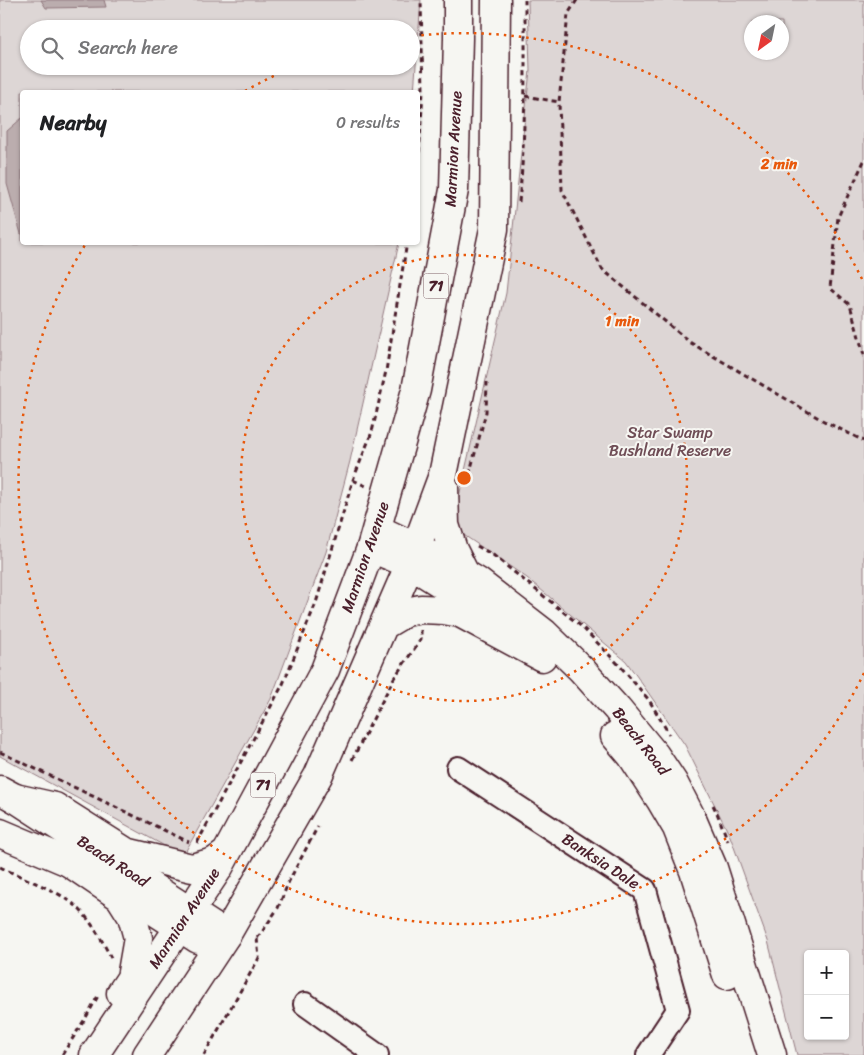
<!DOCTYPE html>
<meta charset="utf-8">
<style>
:root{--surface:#fff;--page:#f2f2f2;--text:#202124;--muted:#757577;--line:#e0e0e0}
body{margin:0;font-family:Sriracha,sans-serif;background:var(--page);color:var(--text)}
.controls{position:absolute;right:15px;bottom:15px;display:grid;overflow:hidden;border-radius:5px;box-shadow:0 1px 4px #0004}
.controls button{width:45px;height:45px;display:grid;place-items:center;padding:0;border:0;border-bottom:1px solid var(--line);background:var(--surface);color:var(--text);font:25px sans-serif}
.compass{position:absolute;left:744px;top:15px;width:45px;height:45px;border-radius:50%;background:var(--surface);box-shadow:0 1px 4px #0004;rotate:213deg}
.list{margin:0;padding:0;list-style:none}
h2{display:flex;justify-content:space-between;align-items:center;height:65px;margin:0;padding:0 20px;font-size:21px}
h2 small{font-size:16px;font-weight:400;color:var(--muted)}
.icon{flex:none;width:28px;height:28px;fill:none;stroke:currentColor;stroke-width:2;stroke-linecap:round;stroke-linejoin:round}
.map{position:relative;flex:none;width:864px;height:1055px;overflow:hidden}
.search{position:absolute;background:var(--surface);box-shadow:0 1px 4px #0004;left:20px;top:20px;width:400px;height:55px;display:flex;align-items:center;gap:12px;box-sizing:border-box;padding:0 18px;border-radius:28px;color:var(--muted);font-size:19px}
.panel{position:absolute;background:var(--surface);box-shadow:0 1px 4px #0004;left:20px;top:90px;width:400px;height:155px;border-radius:5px}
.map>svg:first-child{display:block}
.green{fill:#ddd6d5;stroke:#947a80;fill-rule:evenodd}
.water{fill:#bbadae;stroke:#8e747a}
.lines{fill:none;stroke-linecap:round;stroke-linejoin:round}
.minor-casing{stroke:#4a1f2b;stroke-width:26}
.major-casing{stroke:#4a1f2b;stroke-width:31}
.highway-casing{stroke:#4a1f2b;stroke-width:31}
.path{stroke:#4a1f2b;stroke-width:3;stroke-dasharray:5 4;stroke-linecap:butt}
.minor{stroke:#f6f6f2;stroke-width:22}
.major{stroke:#f6f6f2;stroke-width:28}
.highway{stroke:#f6f6f2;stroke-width:28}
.ring{fill:none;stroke:#e8590c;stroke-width:2.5;stroke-dasharray:2.5 5}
.labels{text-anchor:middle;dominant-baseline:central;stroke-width:4;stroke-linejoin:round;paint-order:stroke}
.shield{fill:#f6f6f2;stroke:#7e6067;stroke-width:1}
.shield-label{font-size:15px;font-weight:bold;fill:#4a1f2b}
.street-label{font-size:16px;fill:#4a1f2b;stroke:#f6f6f2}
.park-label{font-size:16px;fill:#6f4d56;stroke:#f6f6f2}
.centre{fill:#e8590c;stroke:#f6f6f2;stroke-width:2.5}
.ring-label{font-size:15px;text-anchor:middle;font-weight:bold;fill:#e8590c;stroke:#f6f6f2;stroke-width:4;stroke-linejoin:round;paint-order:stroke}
</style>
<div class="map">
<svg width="864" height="1055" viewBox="0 0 864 1055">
<rect width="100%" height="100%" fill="#f6f6f2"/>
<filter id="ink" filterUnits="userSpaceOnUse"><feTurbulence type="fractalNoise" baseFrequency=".02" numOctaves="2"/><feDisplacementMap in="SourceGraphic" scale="10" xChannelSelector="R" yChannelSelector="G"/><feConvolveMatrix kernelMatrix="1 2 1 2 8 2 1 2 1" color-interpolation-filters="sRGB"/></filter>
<g filter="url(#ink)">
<path class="green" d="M 0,0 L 421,0 L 414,92 L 22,92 L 22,242 L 399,243 L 350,461 L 326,552 L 271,699 L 183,856 L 0,756 ZM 29,29 L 411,29 L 411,66 L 29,66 Z
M 528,0 L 864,0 L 864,1055 L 797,1055 L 768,941 L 730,836 L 685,745 L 626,661 L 527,578 L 452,527 L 506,293 L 530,70 ZM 752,22 L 782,22 L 782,52 L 752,52 ZM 808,954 L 845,954 L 845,1036 L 808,1036 Z"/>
<path class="water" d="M 41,0 L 104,0 L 106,7 L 46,8 Z
M 22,118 L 22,234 L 21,234 L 7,184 L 7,131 Z"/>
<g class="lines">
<g class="minor-casing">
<path id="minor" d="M 458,768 L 645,890 L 678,1010 L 648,1055
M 305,1004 L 377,1055"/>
</g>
<g class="major-casing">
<path id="major" d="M 377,529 L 440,559 L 478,582 L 544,633 L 581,669 L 617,709 L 655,755 L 673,782 L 691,817 L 713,868 L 772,1055
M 371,548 L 410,564 L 491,615 L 507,628
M 615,736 L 632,756 L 660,799 L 677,828 L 694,871 L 727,975
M 0,790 L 15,798 L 226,935
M 0,833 L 97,874 L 198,939"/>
</g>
<g class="highway-casing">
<path id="highway" d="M 444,487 L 445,525 L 453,550 L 465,574
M 384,625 L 406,612 L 421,609 L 444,610 L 460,613 L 542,657
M 15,798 L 55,807 L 126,852 L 192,868 L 214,862 L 225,854
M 70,863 L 120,897 L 132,916 L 138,938 L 131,978 L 121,993
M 94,1055 L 218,869 L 325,670 L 371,548 L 416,390 L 454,190 L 458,38 L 458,0
M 147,1055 L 228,932 L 318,776 L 410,564 L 443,475 L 494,229 L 496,0"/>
</g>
<path class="path" d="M 577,0 L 568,14 L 559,102 L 562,190 L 602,269 L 691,343 L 822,420 L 864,441
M 525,96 L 559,102
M 864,161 L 838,217 L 830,288 L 850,305 L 864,355
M 418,170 L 423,91 L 421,0
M 519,202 C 526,134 525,67 525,0
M 353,480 L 366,486
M 467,483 L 486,412 L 487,382
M 477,546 L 493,555 L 582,627 L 620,666 L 649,700 L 669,734
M 0,752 L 189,842
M 352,760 L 394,678 L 421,639 L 421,630
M 713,805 L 717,813 L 728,841
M 197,843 L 283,684 L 316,603 L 353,480 L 372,432 L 386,371 L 407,242
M 0,867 C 22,878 58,890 76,906 C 91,920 102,940 111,958
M 257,938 L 262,932 L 278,908 L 289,881 L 318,826
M 62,1055 L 85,1019 L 98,996
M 204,1055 L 259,958 L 257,938"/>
<use href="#minor" class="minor"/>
<use href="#major" class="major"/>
<use href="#highway" class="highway"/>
</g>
</g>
<g class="ring">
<circle cx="464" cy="478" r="223"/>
<path d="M864 673A445 445 0 1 1 85 245M245 91A445 445 0 0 1 294 67M414 36A445 445 0 0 1 864 283"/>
</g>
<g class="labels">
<g class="shield">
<rect x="423.5" y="273.5" width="25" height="25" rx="4"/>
<rect x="250.5" y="772.5" width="25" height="25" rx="4"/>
</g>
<g class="shield-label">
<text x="436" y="286">71</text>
<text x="263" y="785">71</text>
</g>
<g class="street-label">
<text transform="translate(453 149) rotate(-87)">Marmion Avenue</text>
<text transform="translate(365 557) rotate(-71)">Marmion Avenue</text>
<text transform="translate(641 741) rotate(52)">Beach Road</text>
<text transform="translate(113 861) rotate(33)">Beach Road</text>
<text transform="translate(601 861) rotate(33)">Banksia Dale</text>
<text transform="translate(184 918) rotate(-57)">Marmion Avenue</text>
</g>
<g class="park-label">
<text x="670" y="432">Star Swamp<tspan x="670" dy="18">Bushland Reserve</tspan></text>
</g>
</g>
<circle cx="464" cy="478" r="8" class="centre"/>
<g class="ring-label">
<text x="779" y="169">2 min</text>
<text x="622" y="326">1 min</text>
</g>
</svg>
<div class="controls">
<button>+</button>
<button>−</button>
</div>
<svg class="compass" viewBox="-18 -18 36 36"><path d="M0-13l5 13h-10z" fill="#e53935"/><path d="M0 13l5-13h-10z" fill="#757577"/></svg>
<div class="search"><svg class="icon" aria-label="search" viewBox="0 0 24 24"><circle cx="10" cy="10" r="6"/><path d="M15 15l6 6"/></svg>Search here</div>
<section class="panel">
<h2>Nearby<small>0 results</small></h2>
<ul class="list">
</ul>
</section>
</div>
